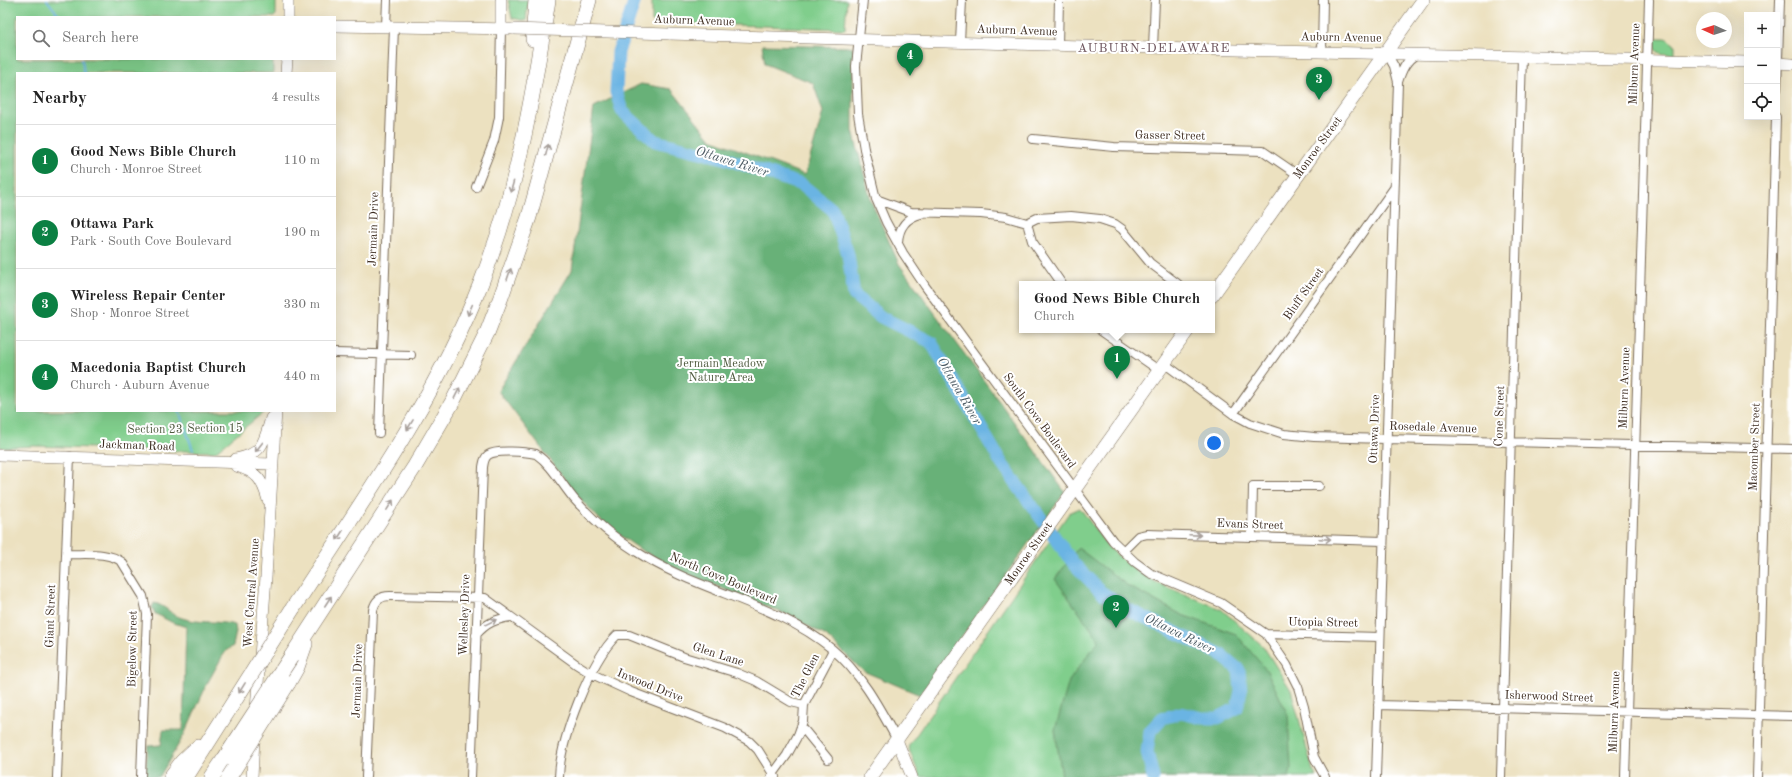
<!DOCTYPE html>
<meta charset="utf-8">
<style>
:root{--surface:#fff;--page:#f2f2f2;--text:#222;--muted:#767676;--line:#e0e0e0;--accent:#0b8043}
body{margin:0;font-family:"Old Standard TT",serif;background:var(--page);color:var(--text)}
.controls{position:absolute;right:12px;top:12px;display:grid;overflow:hidden;border-radius:0px;box-shadow:0 4px 16px #0002}
.controls button{width:36px;height:36px;display:grid;place-items:center;padding:0;border:0;border-bottom:1px solid var(--line);background:var(--surface);color:var(--text);font:20px sans-serif}
.compass{position:absolute;left:1696px;top:12px;width:36px;height:36px;border-radius:50%;background:var(--surface);box-shadow:0 4px 16px #0002;rotate:273deg}
.you{position:absolute;left:1214px;top:443px;width:14px;height:14px;margin:-10px;border:3px solid #fff;border-radius:50%;background:#1a73e8;box-shadow:0 0 0 6px #1a73e833}
.badge{display:grid;place-items:center;width:26px;height:26px;border-radius:50%;background:var(--accent);color:#fff;font-size:13px;font-weight:700}
.pin{position:absolute;translate:-50% -33px;filter:drop-shadow(0 1px 2px #0008)}
.pin::after{content:'';position:absolute;top:21px;width:14px;height:12px;background:inherit;clip-path:polygon(0 0,100% 0,50% 100%)}
.popup{position:absolute;left:1019px;top:281px;width:196px;height:52px;box-sizing:border-box;display:grid;place-content:center;border-radius:0px;background:var(--surface);filter:drop-shadow(0 1px 3px #0005);font-size:13px;white-space:nowrap;color:var(--muted)}
.popup b{font-size:15px;color:var(--text)}
.popup::after{content:'';position:absolute;left:50%;top:100%;margin-left:-8px;border:8px solid transparent;border-top-color:var(--surface)}
.list{margin:0;padding:0;list-style:none}
h2{display:flex;justify-content:space-between;align-items:center;height:52px;margin:0;padding:0 16px;font-size:17px}
h2 small{font-size:13px;font-weight:400;color:var(--muted)}
.list li{display:grid;grid-template-columns:26px 1fr auto;gap:12px;align-items:center;box-sizing:border-box;height:72px;padding:0 16px;border-top:1px solid var(--line)}
.list b{display:block;font-size:15px;white-space:nowrap}
.list p{margin:0;font-size:13px;white-space:nowrap;color:var(--muted)}
.list em{font-size:13px;font-style:normal;color:var(--muted)}
.icon{flex:none;width:22px;height:22px;fill:none;stroke:currentColor;stroke-width:2;stroke-linecap:round;stroke-linejoin:round}
.map{position:relative;flex:none;width:1792px;height:777px;overflow:hidden}
.search{position:absolute;background:var(--surface);box-shadow:0 4px 16px #0002;left:16px;top:16px;width:320px;height:44px;display:flex;align-items:center;gap:10px;box-sizing:border-box;padding:0 14px;border-radius:0px;color:var(--muted);font-size:15px}
.panel{position:absolute;background:var(--surface);box-shadow:0 4px 16px #0002;left:16px;top:72px;width:320px;height:340px;border-radius:0px}
.map>svg:first-child{display:block}
.green{fill:#80ce8c;stroke:#5e7c55}
.forest{fill:#68b178;stroke:#526e4b}
.lines{fill:none;stroke-linecap:round;stroke-linejoin:round}
.stream{stroke:#6bb4e3;stroke-width:2}
.river{stroke:#6bb4e3;stroke-width:13}
.street-casing{stroke:#796a57;stroke-width:10}
.secondary-casing{stroke:#796a57;stroke-width:12}
.primary-casing{stroke:#796a57;stroke-width:14}
.highway-casing{stroke:#796a57;stroke-width:16}
.street{stroke:#fff;stroke-width:8}
.secondary{stroke:#fff;stroke-width:11}
.primary{stroke:#fff;stroke-width:13}
.highway{stroke:#fff;stroke-width:15}
.secondary-bridge-casing{stroke:#796a57;stroke-width:12;stroke-linecap:butt}
.highway-bridge-casing{stroke:#796a57;stroke-width:16;stroke-linecap:butt}
.secondary-bridge{stroke:#fff;stroke-width:11}
.highway-bridge{stroke:#fff;stroke-width:15}
.oneway{stroke:#a79f9a}
.labels{text-anchor:middle;dominant-baseline:central;stroke-width:4;stroke-linejoin:round;paint-order:stroke}
.street-label{font-size:12px;fill:#3b2a1e;stroke:#fff}
.park-label{font-size:12px;fill:#505b3f;stroke:#fff}
.neighbourhood-label{font-size:13px;letter-spacing:1px;fill:#705860;stroke:#fff}
.water-label{font-size:13px;font-style:italic;fill:#4c5a63;stroke:#fff}
</style>
<div class="map">
<svg width="1792" height="777" viewBox="0 0 1792 777">
<rect width="100%" height="100%" fill="#fff"/>
<filter id="ink" filterUnits="userSpaceOnUse"><feTurbulence type="fractalNoise" baseFrequency=".025" numOctaves="2"/><feDisplacementMap in="SourceGraphic" scale="8" xChannelSelector="R" yChannelSelector="G"/><feConvolveMatrix kernelMatrix="1 2 1 2 8 2 1 2 1" color-interpolation-filters="sRGB"/></filter>
<filter id="wash" filterUnits="userSpaceOnUse"><feTurbulence type="fractalNoise" baseFrequency=".012" numOctaves="4" result="noise"/><feDisplacementMap in="SourceGraphic" scale="16" xChannelSelector="R" yChannelSelector="G"/><feGaussianBlur stdDeviation="0.9" result="paint"/><feColorMatrix in="noise" values="0 0 0 0 0 0 0 0 0 0 0 0 0 0 0 0 0 1.4 0 .05"/><feComposite in="paint" operator="in"/></filter>
<g filter="url(#wash)">
<rect width="100%" height="100%" fill="#ece1c0"/>
<path class="green" d="M 0,0 L 276,0 L 276,15 L 274,17 L 17,17 L 17,59 L 273,59 L 273,73 L 17,73 L 17,411 L 265,411 L 215,452 L 34,446 L 0,448 Z
M 508,0 L 528,0 L 526,21 L 512,18 Z
M 652,0 L 847,0 L 845,29 L 652,22 Z
M 1655,38 L 1666,38 L 1675,45 L 1675,54 C 1660,54 1654,55 1655,38 Z
M 1080,508 L 1107,546 L 1135,570 L 1159,584 L 1221,609 L 1263,646 L 1291,690 L 1313,771 L 1317,777 L 920,777 L 908,747 L 1069,513 Z"/>
<path class="forest" d="M 762,45 L 853,47 L 853,131 L 871,201 L 899,264 L 1065,492 L 920,695 L 863,671 L 826,636 L 790,616 L 682,572 L 641,550 L 604,524 L 576,494 L 498,391 L 572,270 L 594,107 L 641,84 L 671,89 L 711,139 L 805,175 L 823,112 L 813,83 L 765,64 Z
M 1078,548 L 1128,586 L 1182,615 L 1236,634 L 1267,671 L 1288,715 L 1291,769 L 1289,777 L 1062,777 L 1055,730 L 1069,681 L 1099,640 L 1055,579 Z
M 154,603 C 165,605 171,615 182,618 C 199,624 217,620 235,625 L 236,632 L 233,646 L 227,650 L 222,657 L 208,682 L 184,735 L 160,776 L 158,777 L 145,777 L 148,746 L 161,745 L 163,730 L 183,730 L 186,627 L 171,622 L 154,613 L 152,607 Z"/>
<g class="lines">
<path class="stream" d="M 47,0 L 60,17
M 82,59 L 84,73
M 179,411 L 193,450"/>
<path class="river" d="M 635,0 L 618,52 L 616,92 L 622,111 L 655,141 L 724,158 L 802,185 L 833,210 L 848,254 L 854,295 L 881,317 L 931,342 L 1002,464 L 1074,564 L 1101,592 L 1127,609 L 1220,654 L 1239,670 L 1241,691 L 1237,708 L 1218,718 L 1202,718 L 1181,713 L 1162,718 L 1150,731 L 1147,752 L 1153,777"/>
</g>
</g>
<g filter="url(#ink)">
<g class="lines">
<g class="street-casing">
<path id="street" d="M 863,0 L 856,66 L 858,114 L 864,149 L 876,199 L 886,222 L 903,253 L 925,286 L 1113,541 L 1135,562 L 1150,573 L 1221,603 L 1266,634 L 1287,665 L 1298,687 L 1304,707 L 1314,757 L 1325,777
M 386,27 L 387,0
M 960,42 L 962,0
M 1058,45 L 1059,0
M 1153,48 L 1155,0
M 1322,51 L 1323,0
M 1398,82 C 1402,70 1406,60 1417,54
M 1777,89 L 1780,0
M 1033,139 L 1114,147 L 1263,151 L 1298,175
M 476,187 L 494,141 L 499,117 L 501,29
M 876,199 L 911,212 L 981,214 L 1006,217 L 1027,223 L 1037,218 L 1071,216 L 1100,219 L 1115,224 L 1122,229 L 1150,263 L 1178,284
M 1027,223 L 1032,241 L 1062,284
M 898,242 C 899,227 906,218 921,214
M 1101,330 L 1160,371
M 335,353 L 411,355
M 1165,364 L 1233,414 L 1250,423 L 1284,434 L 1314,437 L 1386,439 L 1792,449
M 1233,414 L 1394,188
M 379,433 L 394,27
M 1252,537 L 1253,486 L 1319,486
M 1123,551 L 1138,536 L 1147,534 L 1383,541
M 66,554 C 83,555 108,551 122,562 L 143,596 L 147,614 L 141,777
M 1266,634 L 1380,637
M 476,635 C 486,623 496,619 511,617
M 1378,705 L 1792,716
M 801,726 L 828,759
M 57,777 L 70,456
M 366,777 L 373,610 C 375,601 380,596 390,596 L 485,598 L 576,664 L 592,674 L 631,692 L 725,728 L 749,741 L 758,750 L 775,777
M 471,777 L 483,467 C 484,462 484,458 488,455 C 496,449 526,452 536,454 C 552,465 562,485 575,500 C 593,520 614,538 637,552 C 698,592 775,602 832,649 C 861,673 879,707 897,740
M 559,777 C 560,740 590,661 617,635 L 629,635 L 684,657 L 737,673 L 756,681 L 791,702 L 804,705
M 771,777 L 787,755 L 798,735 L 803,721 L 804,705 L 833,650
M 1376,777 L 1398,82 L 1394,66 L 1386,52
M 1501,777 L 1522,56
M 1625,777 L 1649,0
M 1757,777 L 1776,117"/>
</g>
<g class="secondary-casing">
<path id="secondary" d="M 288,17 L 288,0
M 335,26 L 514,29
M 501,29 L 501,0
M 669,34 L 1153,48 L 1747,62
M 1777,63 L 1792,64
M 286,73 L 287,59
M 0,455 L 273,464
M 236,459 C 263,454 264,442 271,418
M 236,466 C 257,472 262,479 268,500
M 256,710 L 266,577 L 276,411
M 897,740 L 912,777
M 252,777 L 254,739"/>
</g>
<g class="primary-casing">
<path id="primary" d="M 1212,296 L 1423,0
M 870,777 L 1188,330"/>
</g>
<g class="highway-casing">
<path id="highway" d="M 533,39 L 536,0
M 293,608 C 361,503 435,400 481,283 C 517,192 533,96 548,0
M 291,657 L 415,466 L 453,401 L 487,333 L 501,297 L 529,217 L 589,0
M 288,683 L 297,667 L 305,644
M 171,777 L 182,762 L 198,747
M 186,777 L 228,711
M 212,777 L 225,758"/>
</g>
<use href="#street" class="street"/>
<use href="#secondary" class="secondary"/>
<use href="#primary" class="primary"/>
<use href="#highway" class="highway"/>
<g class="secondary-bridge-casing">
<path id="secondary-bridge" d="M 514,29 L 669,34"/>
</g>
<g class="highway-bridge-casing">
<path id="highway-bridge" d="M 228,711 L 293,608
M 225,758 L 291,657
M 229,777 L 288,683"/>
</g>
<use href="#secondary-bridge" class="secondary-bridge"/>
<use href="#highway-bridge" class="highway-bridge"/>
</g>
<defs><path id="oneway-shaft" d="M-6 0H5M1.5-3L5.5 0L1.5 3" fill="none" stroke-width="1.6" stroke-linecap="round" stroke-linejoin="round"/></defs>
<g class="oneway">
<use href="#oneway-shaft" transform="translate(547 150) rotate(-76)"/>
<use href="#oneway-shaft" transform="translate(512 187) rotate(106)"/>
<use href="#oneway-shaft" transform="translate(509 274) rotate(-71)"/>
<use href="#oneway-shaft" transform="translate(470 310) rotate(113)"/>
<use href="#oneway-shaft" transform="translate(457 393) rotate(-63)"/>
<use href="#oneway-shaft" transform="translate(410 425) rotate(121)"/>
<use href="#oneway-shaft" transform="translate(259 447) rotate(128)"/>
<use href="#oneway-shaft" transform="translate(390 505) rotate(-58)"/>
<use href="#oneway-shaft" transform="translate(340 535) rotate(123)"/>
<use href="#oneway-shaft" transform="translate(1195 535) rotate(2)"/>
<use href="#oneway-shaft" transform="translate(1325 539) rotate(2)"/>
<use href="#oneway-shaft" transform="translate(328 601) rotate(-57)"/>
<use href="#oneway-shaft" transform="translate(491 622) rotate(-26)"/>
<use href="#oneway-shaft" transform="translate(242 688) rotate(122)"/>
</g>
</g>
<g class="labels">
<g class="street-label">
<text transform="translate(694 21) rotate(2)">Auburn Avenue</text>
<text transform="translate(1017 31) rotate(2)">Auburn Avenue</text>
<text transform="translate(1341 38) rotate(1)">Auburn Avenue</text>
<text transform="translate(1635 64) rotate(-88)">Milburn Avenue</text>
<text transform="translate(1170 136) rotate(1)">Gasser Street</text>
<text transform="translate(1318 148) rotate(-54)">Monroe Street</text>
<text transform="translate(374 229) rotate(-88)">Jermain Drive</text>
<text transform="translate(1304 294) rotate(-55)">Bluff Street</text>
<text transform="translate(1625 388) rotate(-88)">Milburn Avenue</text>
<text transform="translate(1500 416) rotate(-88)">Cone Street</text>
<text transform="translate(1039 421) rotate(54)">South Cove Boulevard</text>
<text transform="translate(1433 428) rotate(2)">Rosedale Avenue</text>
<text transform="translate(1375 429) rotate(-88)">Ottawa Drive</text>
<text transform="translate(137 446) rotate(2)">Jackman Road</text>
<text transform="translate(1755 447) rotate(-88)">Macomber Street</text>
<text transform="translate(1250 525) rotate(2)">Evans Street</text>
<text transform="translate(1029 554) rotate(-55)">Monroe Street</text>
<text transform="translate(723 579) rotate(23)">North Cove Boulevard</text>
<text transform="translate(252 593) rotate(-86)">West Central Avenue</text>
<text transform="translate(465 615) rotate(-88)">Wellesley Drive</text>
<text transform="translate(51 616) rotate(-88)">Giant Street</text>
<text transform="translate(1323 623) rotate(1)">Utopia Street</text>
<text transform="translate(133 649) rotate(-89)">Bigelow Street</text>
<text transform="translate(718 655) rotate(18)">Glen Lane</text>
<text transform="translate(806 676) rotate(-63)">The Glen</text>
<text transform="translate(358 681) rotate(-88)">Jermain Drive</text>
<text transform="translate(650 686) rotate(22)">Inwood Drive</text>
<text transform="translate(1549 697) rotate(2)">Isherwood Street</text>
<text transform="translate(1615 712) rotate(-88)">Milburn Avenue</text>
</g>
<g class="park-label">
<text x="721" y="364">Jermain Meadow<tspan x="721" dy="14">Nature Area</tspan></text>
<text x="215" y="429">Section 15</text>
<text x="155" y="430">Section 23</text>
</g>
<g class="neighbourhood-label">
<text x="1154" y="48">AUBURN-DELAWARE</text>
</g>
<g class="water-label">
<text transform="translate(732 162) rotate(17)">Ottawa River</text>
<text transform="translate(959 391) rotate(60)">Ottawa River</text>
<text transform="translate(1179 634) rotate(26)">Ottawa River</text>
</g>
</g>
</svg>
<div class="controls">
<button>+</button>
<button>−</button>
<button><svg class="icon" aria-label="locate" viewBox="0 0 24 24"><circle cx="12" cy="12" r="6"/><path d="M12 2v4M12 18v4M2 12h4M18 12h4"/></svg></button>
</div>
<svg class="compass" viewBox="-18 -18 36 36"><path d="M0-13l5 13h-10z" fill="#e53935"/><path d="M0 13l5-13h-10z" fill="#767676"/></svg>
<div class="you"></div>
<div class="pin badge" style="left:1117px;top:379px">1</div>
<div class="popup"><b>Good News Bible Church</b>Church</div>
<div class="pin badge" style="left:1116px;top:628px">2</div>
<div class="pin badge" style="left:1319px;top:100px">3</div>
<div class="pin badge" style="left:910px;top:76px">4</div>
<div class="search"><svg class="icon" aria-label="search" viewBox="0 0 24 24"><circle cx="10" cy="10" r="6"/><path d="M15 15l6 6"/></svg>Search here</div>
<section class="panel">
<h2>Nearby<small>4 results</small></h2>
<ul class="list">
<li><span class="badge">1</span><div><b>Good News Bible Church</b><p>Church · Monroe Street</p></div><em>110 m</em></li>
<li><span class="badge">2</span><div><b>Ottawa Park</b><p>Park · South Cove Boulevard</p></div><em>190 m</em></li>
<li><span class="badge">3</span><div><b>Wireless Repair Center</b><p>Shop · Monroe Street</p></div><em>330 m</em></li>
<li><span class="badge">4</span><div><b>Macedonia Baptist Church</b><p>Church · Auburn Avenue</p></div><em>440 m</em></li>
</ul>
</section>
</div>
